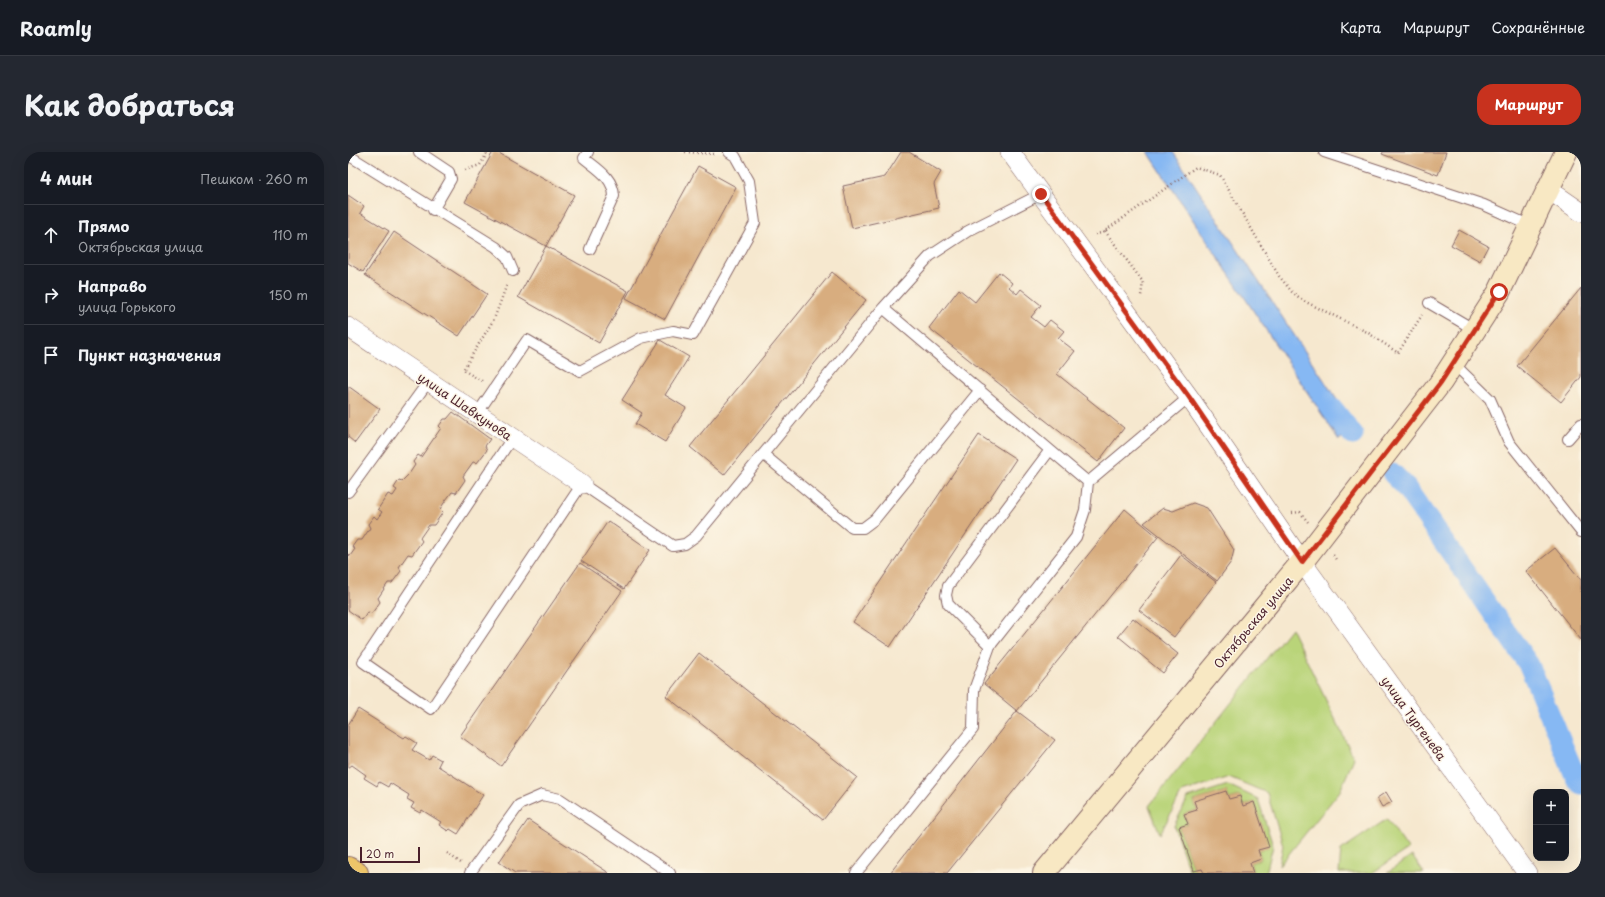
<!DOCTYPE html>
<html lang="ru">
<meta charset="utf-8">
<style>
:root{--surface:#171b24;--page:#242831;--text:#f1f3f6;--muted:#9ea1a6;--line:#363941;--accent:#c8321e}
body{margin:0;font-family:"Playpen Sans",sans-serif;background:var(--page);color:var(--text)}
.controls{position:absolute;right:12px;bottom:12px;display:grid;overflow:hidden;border-radius:8px;box-shadow:0 4px 16px #0002}
.controls button{width:36px;height:36px;display:grid;place-items:center;padding:0;border:0;border-bottom:1px solid var(--line);background:var(--surface);color:var(--text);font:20px sans-serif}
.scale{position:absolute;left:12px;bottom:10px;width:60px;box-sizing:border-box;padding-left:4px;border:2px solid #4a1f2b;border-top:0;font-size:11px;line-height:14px;white-space:nowrap;color:#4a1f2b;-webkit-text-stroke:3px #fcf5e5;paint-order:stroke}
.stop{position:absolute;width:12px;height:12px;margin:-9px;border:3px solid #c8321e;border-radius:50%;background:#fff}
.stop.end{background:#c8321e;border-color:#fff;box-shadow:0 1px 4px #0008}
.list{margin:0;padding:0;list-style:none}
h2{display:flex;justify-content:space-between;align-items:center;height:52px;margin:0;padding:0 16px;font-size:17px}
h2 small{font-size:13px;font-weight:400;color:var(--muted)}
.list li{display:grid;grid-template-columns:26px 1fr auto;gap:12px;align-items:center;box-sizing:border-box;height:60px;padding:0 16px;border-top:1px solid var(--line)}
.list b{display:block;font-size:15px;white-space:nowrap}
.list p{margin:0;font-size:13px;white-space:nowrap;color:var(--muted)}
.list em{font-size:13px;font-style:normal;color:var(--muted)}
.icon{flex:none;width:22px;height:22px;fill:none;stroke:currentColor;stroke-width:2;stroke-linecap:round;stroke-linejoin:round}
.map{position:relative;flex:none;width:1233px;height:721px;overflow:hidden;border-radius:16px}
header{display:flex;align-items:center;gap:24px;box-sizing:border-box;height:56px;padding:0 20px;background:var(--surface);border-bottom:1px solid var(--line)}
header strong{font-size:19px}
nav{display:flex;gap:22px;margin-inline-start:auto;font-size:14px}
.intro{display:flex;align-items:center;justify-content:space-between;box-sizing:border-box;height:96px;padding:0 24px}
h1{margin:0;font-size:28px}
.button{padding:10px 18px;border-radius:16px;background:var(--accent);color:#fff;font-size:14px;font-weight:700}
main{display:flex;gap:24px;padding:0 24px}
aside{flex:1;background:var(--surface);border-radius:16px;box-shadow:0 4px 16px #0002}
.map>svg:first-child{display:block}
.green{fill:#b9d479;stroke:#827a52}
.water{fill:#86b8f3;stroke:#686c8f}
.lines{fill:none;stroke-linecap:round;stroke-linejoin:round}
.canal{stroke:#86b8f3;stroke-width:21}
.building{fill:#d8ad7f}
.lane-casing{stroke:#866564;stroke-width:12}
.street-casing{stroke:#866564;stroke-width:20}
.secondary-casing{stroke:#866564;stroke-width:24}
.primary-casing{stroke:#866564;stroke-width:24}
.path{stroke:#866564;stroke-width:2.5;stroke-dasharray:1 3;stroke-linecap:butt}
.lane{stroke:#fff;stroke-width:10}
.street{stroke:#fff;stroke-width:19}
.secondary{stroke:#f8e8c3;stroke-width:22}
.primary{stroke:#edc569;stroke-width:22}
.route{stroke:#c8321e;stroke-width:5}
.labels{text-anchor:middle;dominant-baseline:central;stroke-width:3;stroke-linejoin:round;paint-order:stroke}
.street-label{font-size:12px;fill:#4a1f2b;stroke:#fcf5e5}
</style>
<header>
<strong>Roamly</strong>
<nav><a>Карта</a><a>Маршрут</a><a>Сохранённые</a></nav>
</header>
<div class="intro"><h1>Как добраться</h1><a class="button">Маршрут</a></div>
<main>
<aside>
<h2>4 мин<small>Пешком · 260 m</small></h2>
<ul class="list">
<li><svg class="icon" aria-label="ahead" viewBox="0 0 24 24"><path d="M12 20V5M6 11l6-6 6 6"/></svg><div><b>Прямо</b><p>Октябрьская улица</p></div><em>110 m</em></li>
<li><svg class="icon" aria-label="right" viewBox="0 0 24 24"><path d="M7 20v-9h11M14 6l5 5-5 5"/></svg><div><b>Направо</b><p>улица Горького</p></div><em>150 m</em></li>
<li><svg class="icon" aria-label="arrive" viewBox="0 0 24 24"><path d="M6 21V4h12l-3 4 3 4H6"/></svg><div><b>Пункт назначения</b></div></li>
</ul>
</aside>
<div class="map">
<svg width="1233" height="721" viewBox="0 0 1233 721">
<rect width="100%" height="100%" fill="#fcf5e5"/>
<filter id="ink" filterUnits="userSpaceOnUse"><feTurbulence type="fractalNoise" baseFrequency=".025" numOctaves="2"/><feDisplacementMap in="SourceGraphic" scale="8" xChannelSelector="R" yChannelSelector="G"/><feConvolveMatrix kernelMatrix="1 2 1 2 8 2 1 2 1" color-interpolation-filters="sRGB"/></filter>
<filter id="wash" filterUnits="userSpaceOnUse"><feTurbulence type="fractalNoise" baseFrequency=".012" numOctaves="4" result="noise"/><feDisplacementMap in="SourceGraphic" scale="16" xChannelSelector="R" yChannelSelector="G"/><feGaussianBlur stdDeviation="0.9" result="paint"/><feColorMatrix in="noise" values="0 0 0 0 0 0 0 0 0 0 0 0 0 0 0 0 0 1.4 0 .05"/><feComposite in="paint" operator="in"/></filter>
<g filter="url(#wash)">
<rect width="100%" height="100%" fill="#f6e8cf"/>
<path class="green" d="M 943,476 L 1006,606 L 992,639 L 931,714 L 935,693 L 919,641 L 881,625 L 834,640 L 812,682 L 801,654 Z
M 880,633 L 910,647 L 925,694 L 918,721 L 905,721 L 902,711 L 913,707 L 910,698 L 920,695 L 906,650 L 895,654 L 892,644 L 881,647 L 878,639 L 846,649 L 849,658 L 836,662 L 840,672 L 831,675 L 846,719 L 854,717 L 856,721 L 842,721 L 826,674 L 840,646 Z
M 1039,667 L 1060,697 L 1024,721 L 991,721 L 993,698 Z
M 1064,704 L 1076,721 L 1039,721 Z"/>
<path class="water" d="M 800,0 L 825,0 L 1003,269 L 1006,276 L 991,288 Z"/>
<g class="lines">
<path class="canal" d="M 985,257 L 1005,283
M 1045,322 L 1056,333 L 1181,513 L 1228,626 L 1233,632"/>
</g>
<g id="blocks">
<path class="building" d="M 145,0 L 149,0 L 226,43 L 198,94 L 117,50 Z
M 553,0 L 561,0 L 593,20 L 586,32 L 591,56 L 504,76 L 495,34 L 537,25 Z
M 1035,0 L 1098,0 L 1090,23 L 1034,2 Z
M 350,14 L 388,35 L 317,167 L 278,146 Z
M 0,43 L 16,54 L 12,61 L 41,79 L 15,120 L 0,111 Z
M 1111,78 L 1140,94 L 1132,109 L 1103,93 Z
M 46,80 L 139,142 L 111,184 L 17,123 Z
M 198,94 L 280,139 L 251,191 L 170,145 Z
M 484,120 L 518,148 L 376,323 L 342,295 Z
M 651,120 L 664,131 L 661,135 L 669,142 L 673,137 L 693,153 L 683,165 L 696,175 L 702,168 L 716,179 L 710,186 L 727,199 L 709,222 L 776,276 L 750,310 L 581,176 L 611,137 L 627,150 Z
M 1233,136 L 1233,225 L 1213,250 L 1169,214 Z
M 312,188 L 341,205 L 317,243 L 338,256 L 317,290 L 287,272 L 294,261 L 274,248 Z
M 0,234 L 32,257 L 7,291 L 0,285 Z
M 105,260 L 142,287 L 137,294 L 139,298 L 129,311 L 125,310 L 115,324 L 117,328 L 108,341 L 104,340 L 98,348 L 92,357 L 95,360 L 86,373 L 81,373 L 72,386 L 74,389 L 64,403 L 60,402 L 51,415 L 53,419 L 44,431 L 40,431 L 30,446 L 32,450 L 24,461 L 20,460 L 14,468 L 0,458 L 0,402 L 2,404 L 7,397 L 4,395 L 9,388 L 14,388 L 22,376 L 20,372 L 26,364 L 29,367 L 34,360 L 30,357 L 40,342 L 45,344 L 49,338 L 46,336 L 51,328 L 54,329 L 61,322 L 67,313 L 65,310 L 70,303 L 73,305 L 93,276 L 91,274 L 96,267 L 99,267 Z
M 631,283 L 668,307 L 542,495 L 505,470 Z
M 845,351 L 859,356 L 886,398 L 883,410 L 869,429 L 796,371 L 815,356 L 825,359 Z
M 777,357 L 810,385 L 669,559 L 636,532 Z
M 260,369 L 302,398 L 276,437 L 233,409 Z
M 1207,396 L 1233,428 L 1233,488 L 1178,419 Z
M 833,403 L 868,430 L 826,485 L 791,458 Z
M 232,411 L 274,439 L 153,614 L 112,584 Z
M 785,466 L 830,502 L 815,521 L 770,484 Z
M 351,501 L 509,625 L 475,668 L 318,544 Z
M 10,557 L 56,586 L 58,584 L 69,591 L 64,598 L 81,608 L 84,603 L 93,608 L 90,614 L 135,643 L 110,682 L 102,677 L 100,679 L 91,673 L 93,670 L 74,658 L 72,661 L 63,656 L 66,651 L 59,647 L 61,643 L 42,631 L 40,635 L 31,630 L 29,634 L 16,626 L 18,623 L 4,613 L 0,616 L 0,573 Z
M 669,559 L 707,588 L 599,721 L 542,721 Z
M 878,639 L 881,647 L 892,644 L 895,654 L 906,650 L 921,695 L 910,698 L 913,707 L 902,711 L 905,721 L 856,721 L 854,717 L 846,719 L 831,675 L 840,672 L 836,662 L 849,658 L 846,649 Z
M 1038,640 L 1044,650 L 1034,655 L 1029,646 Z
M 180,668 L 261,721 L 167,721 L 151,710 Z"/>
</g>
</g>
<g filter="url(#ink)">
<use href="#blocks" fill-opacity="0" stroke="#866564" stroke-width="1"/>
<g class="lines">
<g class="lane-casing">
<path id="lane" d="M 71,0 L 101,20 L 103,27 L 85,58
M 240,0 L 236,6 C 249,17 265,25 266,44 L 242,97
M 976,0 L 1136,53 L 1183,74
M 0,3 L 148,95 L 159,105 L 165,119
M 693,42 L 620,79 L 582,104 L 535,156 L 702,298
M 1081,151 L 1127,178
M 1105,211 L 1142,247 L 1161,290 L 1233,380
M 129,262 L 179,188 L 232,219 L 293,186 L 325,179 L 345,183 L 407,71 L 401,29 L 387,4 L 381,0
M 164,286 L 15,510 L 83,557 L 234,332 L 325,394 L 337,392 L 348,384 L 535,156
M 1220,287 L 1233,272
M 415,302 L 504,376 L 515,376 L 527,367 L 632,238
M 0,340 L 80,230
M 642,494 L 728,385 L 737,358 L 740,330
M 122,721 L 171,653 L 194,643 L 212,647 L 322,721
M 508,721 L 625,577 L 626,538 L 642,494 L 600,452 L 598,443 L 600,434 L 702,298 L 740,330 L 841,245"/>
</g>
<g class="street-casing">
<path id="street" d="M 662,0 L 841,245 L 954,410 L 1179,721
M 1201,38 L 1233,60
M 0,175 L 234,332"/>
</g>
<g class="secondary-casing">
<path id="secondary" d="M 696,721 L 954,410 L 1093,230 L 1151,140 L 1218,0"/>
</g>
<g class="primary-casing">
<path id="primary" d="M 0,716 L 9,721"/>
</g>
<path class="path" d="M 337,0 L 366,2
M 117,18 L 132,13 L 140,0
M 757,79 L 795,130 L 793,144
M 747,82 L 754,81 L 848,15 L 872,23 L 931,124 L 944,140 L 956,149 L 1019,180 L 1050,201 L 1074,163
M 134,229 L 115,218 L 146,167 L 159,132
M 944,361 L 952,360 L 960,370
M 985,403 L 989,409
M 99,701 L 113,711"/>
<use href="#lane" class="lane"/>
<use href="#street" class="street"/>
<use href="#secondary" class="secondary"/>
<use href="#primary" class="primary"/>
</g>
</g>
<g class="lines" filter="url(#ink)">
<path class="route" d="M 693,42 L 841,245 L 954,410 L 1093,230 L 1151,140"/>
</g>
<g class="labels">
<g class="street-label">
<text transform="translate(117 254) rotate(34)">улица Шавкунова</text>
<text transform="translate(905 470) rotate(-50)">Октябрьская улица</text>
<text transform="translate(1066 566) rotate(54)">улица Тургенева</text>
</g>
</g>
</svg>
<div class="controls">
<button>+</button>
<button>−</button>
</div>
<div class="scale">20 m</div>
<div class="stop" style="left:1151px;top:140px"></div>
<div class="stop end" style="left:693px;top:42px"></div>
</div>
</main>
